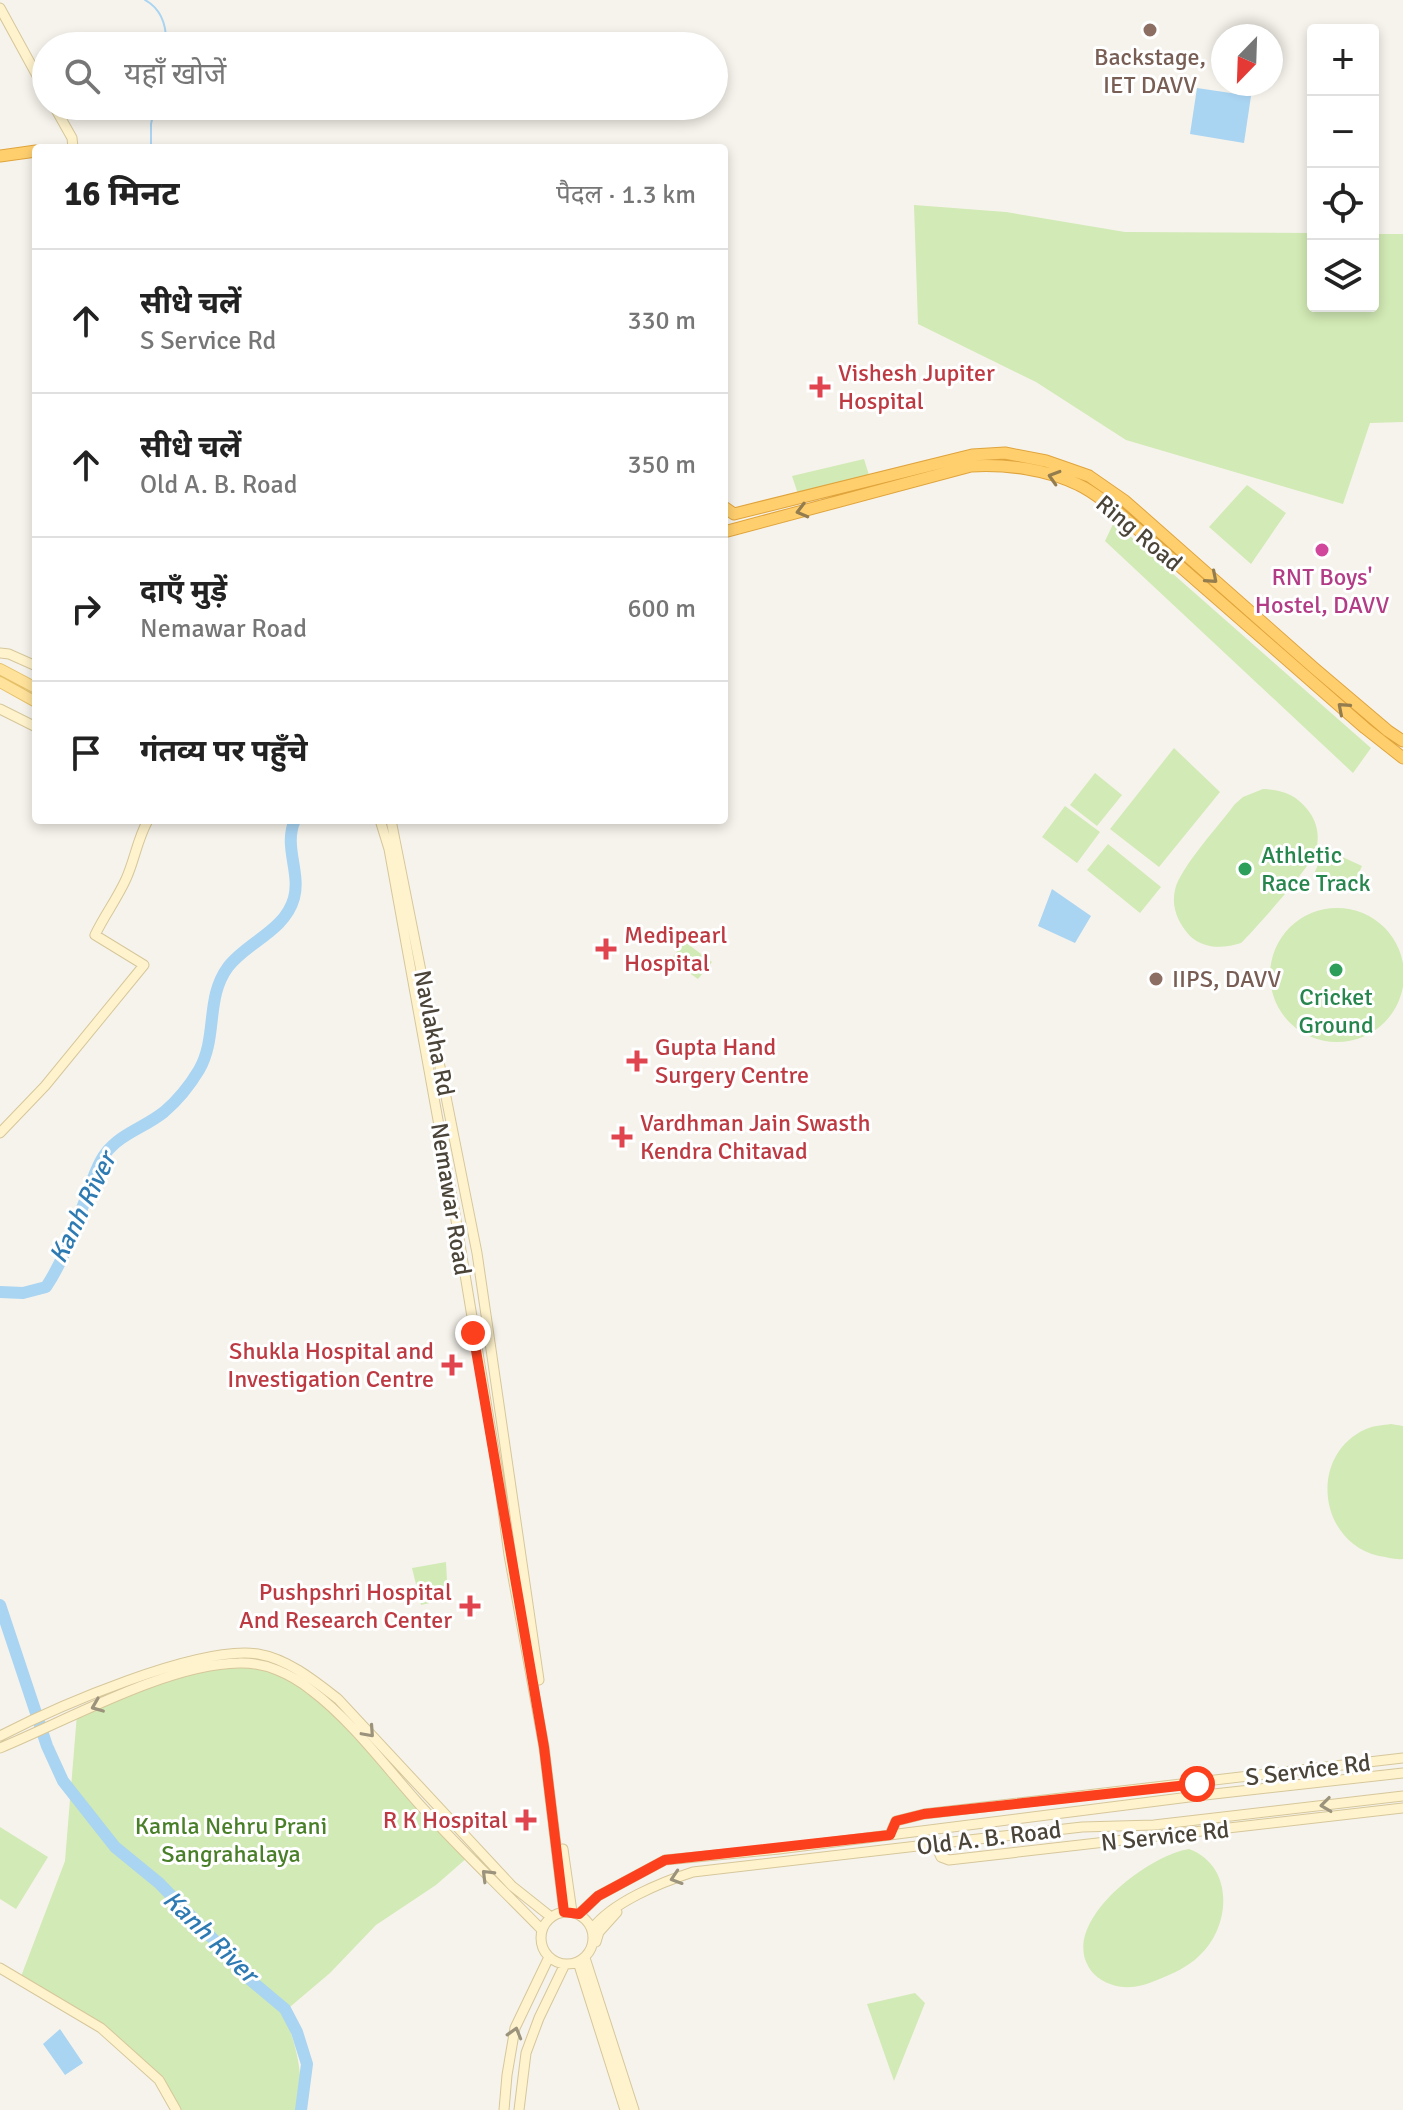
<!DOCTYPE html>
<html lang="hi">
<meta charset="utf-8">
<style>
:root{--surface:#fff;--page:#f6f6f6;--text:#222;--muted:#767676;--line:#e0e0e0}
body{margin:0;font-family:Signika,"Noto Sans Devanagari",sans-serif;background:var(--page);color:var(--text)}
.controls{position:absolute;right:24px;top:24px;display:grid;overflow:hidden;border-radius:8px;box-shadow:0 4px 12px #0003}
.controls button{width:72px;height:72px;display:grid;place-items:center;padding:0;border:0;border-bottom:2px solid var(--line);background:var(--surface);color:var(--text);font:40px sans-serif}
.compass{position:absolute;left:1211px;top:24px;width:72px;height:72px;border-radius:50%;background:var(--surface);box-shadow:0 4px 12px #0003;rotate:203deg}
.stop{position:absolute;width:24px;height:24px;margin:-18px;border:6px solid #fc3f1d;border-radius:50%;background:#fff}
.stop.end{background:#fc3f1d;border-color:#fff;box-shadow:0 2px 8px #0008}
.list{margin:0;padding:0;list-style:none}
h2{display:flex;justify-content:space-between;align-items:center;height:104px;margin:0;padding:0 32px;font-size:34px}
h2 small{font-size:26px;font-weight:400;color:var(--muted)}
.list li{display:grid;grid-template-columns:52px 1fr auto;gap:24px;align-items:center;box-sizing:border-box;height:144px;padding:0 32px;border-top:2px solid var(--line)}
.list b{display:block;font-size:30px;white-space:nowrap}
.list p{margin:0;font-size:26px;white-space:nowrap;color:var(--muted)}
.list em{font-size:26px;font-style:normal;color:var(--muted)}
.icon{flex:none;width:44px;height:44px;fill:none;stroke:currentColor;stroke-width:2;stroke-linecap:round;stroke-linejoin:round}
.map{position:relative;flex:none;width:1403px;height:2110px;overflow:hidden}
.search{position:absolute;background:var(--surface);box-shadow:0 4px 12px #0003;left:32px;top:32px;width:696px;height:88px;display:flex;align-items:center;gap:20px;box-sizing:border-box;padding:0 28px;border-radius:44px;color:var(--muted);font-size:30px}
.panel{position:absolute;background:var(--surface);box-shadow:0 4px 12px #0003;left:32px;top:144px;width:696px;height:680px;border-radius:8px}
.map>svg:first-child{display:block}
.green{fill:#d2eab5}
.water{fill:#a9d4f2}
.lines{fill:none;stroke-linecap:round;stroke-linejoin:round}
.stream{stroke:#a9d4f2;stroke-width:2}
.river{stroke:#a9d4f2;stroke-width:12}
.secondary-casing{stroke:#d6c79b;stroke-width:11}
.primary-casing{stroke:#e6c16a;stroke-width:12}
.highway-casing{stroke:#e0a43c;stroke-width:13}
.secondary{stroke:#fff3cd;stroke-width:9}
.primary{stroke:#ffe39c;stroke-width:10}
.highway{stroke:#ffcf6e;stroke-width:11}
.oneway{stroke:#937c4e}
.oneway2{stroke:#9c937c}
.route{stroke:#fc3f1d;stroke-width:10}
.education-dot{fill:#8d6e63;stroke:#fff;stroke-width:3}
.health-dot{fill:#e0444e;stroke:#fff;stroke-width:3}
.hotel-dot{fill:#d1479c;stroke:#fff;stroke-width:3}
.leisure-dot{fill:#2e9e5b;stroke:#fff;stroke-width:3}
.labels{text-anchor:middle;dominant-baseline:central;stroke-width:6;stroke-linejoin:round;paint-order:stroke}
.education-label{font-size:24px;fill:#785e54;stroke:#fff}
.health-label{font-size:24px;fill:#be3a42;stroke:#fff;text-anchor:start}
.street-label{font-size:24px;fill:#4b4439;stroke:#fff}
.hotel-label{font-size:24px;fill:#b23c85;stroke:#fff}
.leisure-label{font-size:24px;fill:#27864d;stroke:#fff;text-anchor:start}
.park-label{font-size:24px;fill:#4a7f2a;stroke:#fff}
.water-label{font-size:26px;font-style:italic;fill:#2e7ab2;stroke:#fff}
</style>
<div class="map">
<svg width="1403" height="2110" viewBox="0 0 1403 2110">
<rect width="100%" height="100%" fill="#f6f3ec"/>
<path class="green" d="M 914,205 L 1006,212 L 1125,232 L 1313,233 L 1313,306 L 1373,306 L 1373,234 L 1403,234 L 1403,422 L 1370,423 L 1343,504 L 1126,440 L 1036,382 L 918,324 Z
M 864,459 L 869,475 L 798,494 L 792,476 Z
M 1247,485 L 1286,513 L 1251,564 L 1209,527 Z
M 1114,522 L 1371,748 L 1353,773 L 1105,541 Z
M 1174,748 L 1220,792 L 1159,867 L 1110,829 Z
M 1095,773 L 1122,795 L 1097,826 L 1070,805 Z
M 1263,789 C 1282,790 1295,794 1307,809 C 1317,821 1320,835 1316,850 C 1312,866 1255,929 1241,943 C 1223,949 1203,949 1189,935 C 1178,922 1171,907 1175,890 C 1179,869 1221,823 1235,804 L 1243,797 Z
M 1065,806 L 1100,832 L 1077,863 L 1042,837 Z
M 1108,844 L 1161,887 L 1140,913 L 1087,870 Z
M 1325,849 L 1362,866 L 1350,892 L 1313,876 Z
M1270 975a67 67 0 1 1 134 0a67 67 0 1 1-134 0Z
M 685,942 L 712,962 L 698,979 L 670,960 Z
M 1391,1424 L 1403,1426 L 1403,1559 C 1395,1560 1387,1557 1379,1556 C 1318,1542 1308,1455 1366,1429 C 1373,1426 1383,1425 1391,1424 Z
M 446,1562 L 448,1599 L 421,1605 L 412,1568 Z
M 253,1663 L 311,1689 L 468,1857 L 436,1885 L 376,1925 L 330,1973 L 284,2012 C 297,2050 303,2070 300,2110 L 176,2110 L 159,2080 L 101,2028 L 20,1979 L 65,1861 L 77,1714 L 188,1671 Z
M 0,1827 L 48,1857 L 16,1909 L 0,1899 Z
M 1189,1849 C 1235,1866 1231,1927 1199,1956 C 1188,1967 1172,1974 1157,1980 C 1141,1987 1126,1990 1110,1984 C 1098,1980 1089,1971 1085,1959 C 1071,1914 1150,1855 1189,1849 Z
M 915,1993 L 925,2003 L 894,2081 L 867,2004 Z"/>
<path class="water" d="M 1197,88 L 1251,96 L 1244,143 L 1190,134 Z
M 1052,889 L 1091,916 L 1075,943 L 1038,926 Z
M 60,2029 L 83,2063 L 65,2075 L 43,2044 Z"/>
<g class="lines">
<path class="stream" d="M 145,0 C 163,10 167,27 166,46
M 151,148 L 151,124 L 155,106"/>
<path class="river" d="M 0,1292 L 23,1293 L 46,1287 C 64,1260 74,1229 86,1198 C 91,1184 96,1166 105,1154 C 121,1133 144,1128 164,1112 C 177,1101 190,1085 199,1070 C 218,1037 205,998 228,967 C 247,942 285,931 294,898 C 301,872 283,846 295,820
M 0,1605 L 47,1746 L 63,1781 L 115,1847 L 159,1883 L 215,1941 L 242,1973 L 285,2009 L 297,2032 L 307,2064 L 301,2110"/>
<g class="secondary-casing">
<path id="secondary" d="M 0,8 L 46,92
M 54,106 L 72,138 L 73,148
M 0,653 L 9,654 L 36,666
M 0,709 L 36,727
M 380,820 L 389,849 L 455,1214 L 499,1480 L 509,1555 L 544,1747 L 564,1912
M 391,820 L 477,1253 L 539,1680
M 0,1133 L 45,1086 L 144,965 L 95,935 C 104,916 117,899 126,879 C 135,859 137,840 148,820
M 0,1736 C 56,1707 198,1645 258,1654 C 288,1659 315,1681 338,1699 L 512,1886 L 551,1917
M 0,1748 C 68,1720 167,1664 239,1663 C 265,1662 291,1674 311,1690 C 352,1721 385,1766 419,1804 C 459,1848 501,1888 542,1930
M 890,1835 L 896,1821 L 924,1814 L 1403,1758
M 935,1844 L 941,1857 L 949,1860 L 1403,1808
M 563,1849 L 572,1912
M541 1938a26 26 0 1 1 52 0a26 26 0 1 1-52 0Z
M 579,1914 L 598,1896 L 665,1860 L 779,1849 L 1205,1795 L 1403,1773
M 592,1929 C 612,1902 662,1882 693,1872 L 1082,1827 L 1154,1825 L 1403,1796
M 596,1942 L 599,1932 L 617,1912
M 585,1958 L 634,2110
M 578,1962 L 625,2110
M 0,1968 L 101,2028 L 159,2080 L 176,2110
M 504,2110 L 507,2075 L 515,2028 L 549,1957
M 519,2110 L 526,2053 L 539,2018 L 565,1964"/>
</g>
<g class="primary-casing">
<path id="primary" d="M 0,669 L 36,688
M 0,682 L 36,702"/>
</g>
<g class="highway-casing">
<path id="highway" d="M 0,156 L 36,151
M 724,507 L 734,514 L 972,455 L 1005,453 L 1046,461 L 1089,476 L 1125,501 L 1314,668 L 1388,731 L 1403,741
M 724,532 L 971,466 C 1006,464 1047,469 1079,485 C 1090,490 1101,499 1111,506 L 1365,728 L 1403,758"/>
</g>
<use href="#secondary" class="secondary"/>
<use href="#primary" class="primary"/>
<use href="#highway" class="highway"/>
</g>
<defs><path id="oneway-chevron" d="M-2-3.5L2.5 0L-2 3.5" fill="none" stroke-width="1.6" stroke-linecap="round" stroke-linejoin="round" transform="scale(2)"/></defs>
<g class="oneway">
<use href="#oneway-chevron" transform="translate(1054 477) rotate(-163)"/>
<use href="#oneway-chevron" transform="translate(802 511) rotate(165)"/>
<use href="#oneway-chevron" transform="translate(1212 578) rotate(41)"/>
<use href="#oneway-chevron" transform="translate(1343 708) rotate(-139)"/>
</g>
<g class="oneway2">
<use href="#oneway-chevron" transform="translate(97 1706) rotate(158)"/>
<use href="#oneway-chevron" transform="translate(369 1732) rotate(48)"/>
<use href="#oneway-chevron" transform="translate(1326 1805) rotate(173)"/>
<use href="#oneway-chevron" transform="translate(487 1875) rotate(-135)"/>
<use href="#oneway-chevron" transform="translate(676 1878) rotate(162)"/>
<use href="#oneway-chevron" transform="translate(515 2033) rotate(-74)"/>
</g>
<g class="lines">
<path class="route" d="M 473,1333 L 544,1747 L 564,1912 L 579,1914 L 598,1896 L 665,1860 L 890,1835 L 896,1821 L 924,1814 L 1197,1784"/>
</g>
<g class="education-dot">
<circle cx="1150" cy="30" r="8"/>
<circle cx="1156" cy="979" r="8"/>
</g>
<g class="health-dot">
<path d="M816 375h8v8h8v8h-8v8h-8v-8h-8v-8h8z"/>
<path d="M602 937h8v8h8v8h-8v8h-8v-8h-8v-8h8z"/>
<path d="M633 1049h8v8h8v8h-8v8h-8v-8h-8v-8h8z"/>
<path d="M618 1125h8v8h8v8h-8v8h-8v-8h-8v-8h8z"/>
<path d="M448 1353h8v8h8v8h-8v8h-8v-8h-8v-8h8z"/>
<path d="M466 1594h8v8h8v8h-8v8h-8v-8h-8v-8h8z"/>
<path d="M522 1808h8v8h8v8h-8v8h-8v-8h-8v-8h8z"/>
</g>
<circle class="hotel-dot" cx="1322" cy="550" r="8"/>
<g class="leisure-dot">
<circle cx="1245" cy="869" r="8"/>
<circle cx="1336" cy="970" r="8"/>
</g>
<g class="labels">
<g class="education-label">
<text x="1150" y="57">Backstage,<tspan x="1150" dy="28">IET DAVV</tspan></text>
<text x="1172" y="979" text-anchor="start">IIPS, DAVV</text>
</g>
<g class="health-label">
<text x="838" y="373">Vishesh Jupiter<tspan x="838" dy="28">Hospital</tspan></text>
<text x="624" y="935">Medipearl<tspan x="624" dy="28">Hospital</tspan></text>
<text x="655" y="1047">Gupta Hand<tspan x="655" dy="28">Surgery Centre</tspan></text>
<text x="640" y="1123">Vardhman Jain Swasth<tspan x="640" dy="28">Kendra Chitavad</tspan></text>
<text x="434" y="1351" text-anchor="end">Shukla Hospital and<tspan x="434" dy="28">Investigation Centre</tspan></text>
<text x="452" y="1592" text-anchor="end">Pushpshri Hospital<tspan x="452" dy="28">And Research Center</tspan></text>
<text x="508" y="1820" text-anchor="end">R K Hospital</text>
</g>
<g class="street-label">
<text transform="translate(1139 533) rotate(40)">Ring Road</text>
<text transform="translate(434 1033) rotate(79)">Navlakha Rd</text>
<text transform="translate(451 1199) rotate(81)">Nemawar Road</text>
<text transform="translate(1308 1770) rotate(-7)">S Service Rd</text>
<text transform="translate(1165 1836) rotate(-6)">N Service Rd</text>
<text transform="translate(989 1838) rotate(-7)">Old A. B. Road</text>
</g>
<g class="hotel-label">
<text x="1322" y="577">RNT Boys'<tspan x="1322" dy="28">Hostel, DAVV</tspan></text>
</g>
<g class="leisure-label">
<text x="1261" y="855">Athletic<tspan x="1261" dy="28">Race Track</tspan></text>
<text x="1336" y="997" text-anchor="middle">Cricket<tspan x="1336" dy="28">Ground</tspan></text>
</g>
<g class="park-label">
<text x="231" y="1826">Kamla Nehru Prani<tspan x="231" dy="28">Sangrahalaya</tspan></text>
</g>
<g class="water-label">
<text transform="translate(83 1208) rotate(-64)">Kanh River</text>
<text transform="translate(210 1937) rotate(44)">Kanh River</text>
</g>
</g>
</svg>
<div class="controls">
<button>+</button>
<button>−</button>
<button><svg class="icon" aria-label="locate" viewBox="0 0 24 24"><circle cx="12" cy="12" r="6"/><path d="M12 2v4M12 18v4M2 12h4M18 12h4"/></svg></button>
<button><svg class="icon" aria-label="layers" viewBox="0 0 24 24"><path d="M12 4l9 5-9 5-9-5zM3 14l9 5 9-5"/></svg></button>
</div>
<svg class="compass" viewBox="-18 -18 36 36"><path d="M0-13l5 13h-10z" fill="#e53935"/><path d="M0 13l5-13h-10z" fill="#767676"/></svg>
<div class="stop" style="left:1197px;top:1784px"></div>
<div class="stop end" style="left:473px;top:1333px"></div>
<div class="search"><svg class="icon" aria-label="search" viewBox="0 0 24 24"><circle cx="10" cy="10" r="6"/><path d="M15 15l6 6"/></svg>यहाँ खोजें</div>
<section class="panel">
<h2>16 मिनट<small>पैदल · 1.3 km</small></h2>
<ul class="list">
<li><svg class="icon" aria-label="ahead" viewBox="0 0 24 24"><path d="M12 20V5M6 11l6-6 6 6"/></svg><div><b>सीधे चलें</b><p>S Service Rd</p></div><em>330 m</em></li>
<li><svg class="icon" aria-label="ahead" viewBox="0 0 24 24"><path d="M12 20V5M6 11l6-6 6 6"/></svg><div><b>सीधे चलें</b><p>Old A. B. Road</p></div><em>350 m</em></li>
<li><svg class="icon" aria-label="right" viewBox="0 0 24 24"><path d="M7 20v-9h11M14 6l5 5-5 5"/></svg><div><b>दाएँ मुड़ें</b><p>Nemawar Road</p></div><em>600 m</em></li>
<li><svg class="icon" aria-label="arrive" viewBox="0 0 24 24"><path d="M6 21V4h12l-3 4 3 4H6"/></svg><div><b>गंतव्य पर पहुँचे</b></div></li>
</ul>
</section>
</div>
